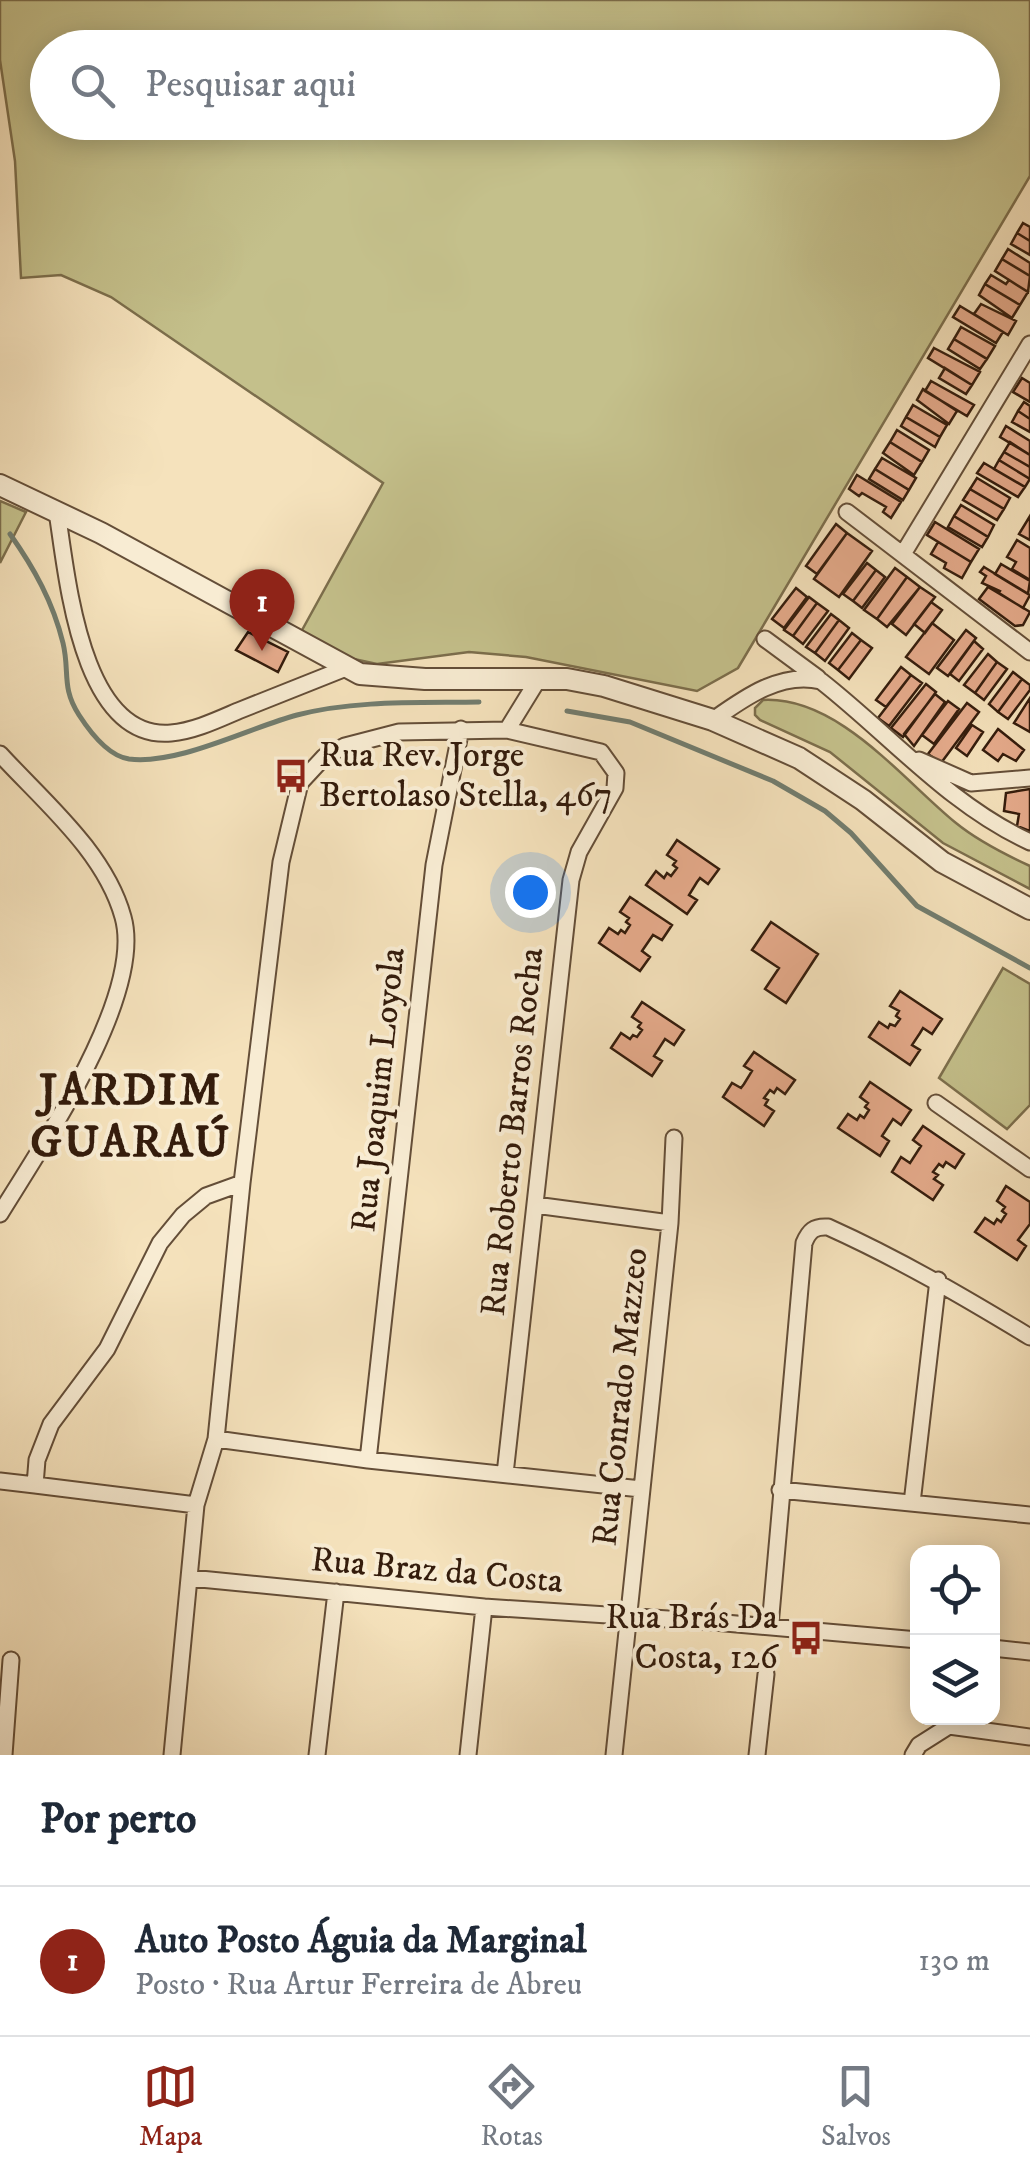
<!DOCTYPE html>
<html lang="pt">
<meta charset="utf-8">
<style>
:root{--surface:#fff;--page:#f2f2f3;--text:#1f2937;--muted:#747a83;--line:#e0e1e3;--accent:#8f2418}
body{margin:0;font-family:"IM FELL DW Pica",serif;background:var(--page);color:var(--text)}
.controls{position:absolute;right:30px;bottom:30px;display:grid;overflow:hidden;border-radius:20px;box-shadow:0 5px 25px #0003}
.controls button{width:90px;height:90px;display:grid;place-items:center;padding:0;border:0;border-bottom:2px solid var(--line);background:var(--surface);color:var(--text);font:50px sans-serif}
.you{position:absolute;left:530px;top:892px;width:35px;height:35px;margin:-25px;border:8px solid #fff;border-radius:50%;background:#1a73e8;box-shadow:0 0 0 15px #1a73e833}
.badge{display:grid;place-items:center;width:65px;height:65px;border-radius:50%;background:var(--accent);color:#fff;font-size:32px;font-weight:700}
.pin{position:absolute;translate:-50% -82px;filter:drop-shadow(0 2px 5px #0008)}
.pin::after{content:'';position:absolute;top:52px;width:35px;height:30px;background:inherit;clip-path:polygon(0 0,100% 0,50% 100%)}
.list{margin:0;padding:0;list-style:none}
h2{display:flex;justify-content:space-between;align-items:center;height:130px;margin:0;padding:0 40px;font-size:42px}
h2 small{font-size:32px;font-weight:400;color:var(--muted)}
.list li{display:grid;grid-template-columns:65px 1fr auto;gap:30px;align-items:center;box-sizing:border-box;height:150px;padding:0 40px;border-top:2px solid var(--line)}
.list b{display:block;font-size:38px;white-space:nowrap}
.list p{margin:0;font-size:32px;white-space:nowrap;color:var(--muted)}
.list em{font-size:32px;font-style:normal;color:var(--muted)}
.icon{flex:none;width:55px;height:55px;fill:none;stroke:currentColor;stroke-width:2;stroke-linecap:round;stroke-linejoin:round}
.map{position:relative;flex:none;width:1030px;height:1755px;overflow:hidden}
.search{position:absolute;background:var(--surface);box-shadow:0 5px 25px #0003;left:30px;right:30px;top:30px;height:110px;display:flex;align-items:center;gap:25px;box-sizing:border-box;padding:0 35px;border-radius:55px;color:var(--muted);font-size:38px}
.sheet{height:280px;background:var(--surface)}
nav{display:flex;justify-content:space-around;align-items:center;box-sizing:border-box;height:140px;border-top:2px solid var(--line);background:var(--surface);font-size:28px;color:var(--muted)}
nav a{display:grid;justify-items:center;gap:5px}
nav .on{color:var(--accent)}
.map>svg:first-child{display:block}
.green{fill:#c4c08b;stroke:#7c6e4c;stroke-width:2.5;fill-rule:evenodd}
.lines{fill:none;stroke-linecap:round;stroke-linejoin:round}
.stream{stroke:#727d6f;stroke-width:5}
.building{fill:#e6ab8c;stroke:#341c0c;stroke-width:2.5}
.minor-casing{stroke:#644e38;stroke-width:19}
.tertiary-casing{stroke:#644e38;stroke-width:24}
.minor{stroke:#f8ecd3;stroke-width:15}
.tertiary{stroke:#f8ecd3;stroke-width:20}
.labels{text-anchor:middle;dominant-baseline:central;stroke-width:8;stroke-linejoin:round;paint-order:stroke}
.poi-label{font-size:35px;fill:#341c0c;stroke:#f8ecd3;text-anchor:start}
.street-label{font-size:35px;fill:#341c0c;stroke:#f8ecd3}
.district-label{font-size:45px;font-weight:bold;letter-spacing:2.5px;fill:#341c0c;stroke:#f8ecd3}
</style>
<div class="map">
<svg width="1030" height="1755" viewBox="0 0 1030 1755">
<rect width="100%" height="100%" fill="#f5e2bc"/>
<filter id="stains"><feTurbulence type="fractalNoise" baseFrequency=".002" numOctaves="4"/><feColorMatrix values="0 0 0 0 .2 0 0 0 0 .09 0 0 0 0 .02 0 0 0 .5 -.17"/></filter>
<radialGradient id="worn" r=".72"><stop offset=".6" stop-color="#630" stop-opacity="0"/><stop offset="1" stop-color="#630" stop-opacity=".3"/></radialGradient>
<path class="green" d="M 0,0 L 1030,0 L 1030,176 L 738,668 L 697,691 L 526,657 L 469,652 L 377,664 L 340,656 L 301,632 L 383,483 L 111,297 L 61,275 L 21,278 L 15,161 L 0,60 ZM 48,48 L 982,48 L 982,122 L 48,122 Z
M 0,501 L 26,512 L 0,563 Z
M 763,700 C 838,696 903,780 956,823 C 978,841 1004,854 1030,866 L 1030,889 L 943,843 L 830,752 L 760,720 L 755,715 L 755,708 Z
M 1003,968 L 1030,984 L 1030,1105 L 1007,1129 L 939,1078 Z"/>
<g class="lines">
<path class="stream" d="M 10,534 C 34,568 53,602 63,643 C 70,672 61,687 79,715 C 90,732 108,756 129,759 C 179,765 248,728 297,715 C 355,700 419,703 479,702
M 567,711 L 630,722 L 773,781 L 825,811 L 851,833 L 917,906 L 1030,968"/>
</g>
<path class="building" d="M 1023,223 L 1030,227 L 1030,241 L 1017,233 Z
M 1017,233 L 1030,241 L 1030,255 L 1011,244 Z
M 1008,249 L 1030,263 L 1030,276 L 1002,259 Z
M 1002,259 L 1030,276 L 1028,292 L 995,271 Z
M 991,275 L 1006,284 L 1009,280 L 1028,292 L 1020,305 L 985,284 Z
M 985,284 L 1020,305 L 1012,318 L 979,295 Z
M 981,304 L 1016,321 L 1008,335 L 974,314 Z
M 960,306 L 1003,332 L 996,343 L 953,317 Z
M 961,327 L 995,346 L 987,359 L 954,339 Z
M 954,339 L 987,359 L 980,369 L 948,349 Z
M 934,348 L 980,372 L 972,385 L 928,358 Z
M 945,368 L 972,385 L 966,394 L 939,378 Z
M 1022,378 L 1030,383 L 1030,402 L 1013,392 Z
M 931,381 L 974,405 L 967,416 L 925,391 Z
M 923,389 L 957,411 L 949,424 L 917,400 Z
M 1024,402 L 1030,406 L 1030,419 L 1018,411 Z
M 913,405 L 947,425 L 940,437 L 906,417 Z
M 1018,411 L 1030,419 L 1030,432 L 1012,422 Z
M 906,417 L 940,437 L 935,447 L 901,426 Z
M 1006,426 L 1030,441 L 1030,455 L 1000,437 Z
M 897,430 L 929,450 L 922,462 L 890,442 Z
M 890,442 L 922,462 L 914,475 L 883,453 Z
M 1010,442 L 1030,455 L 1030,467 L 1004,452 Z
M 1004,452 L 1030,467 L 1030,479 L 999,460 Z
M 882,458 L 916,478 L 909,490 L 875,469 Z
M 999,460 L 1030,479 L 1025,487 L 994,469 Z
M 984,463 L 1025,487 L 1018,497 L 977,473 Z
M 875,469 L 909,490 L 903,500 L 869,479 Z
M 857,475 L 901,502 L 891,518 L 883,512 L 886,507 L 862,493 L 859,496 L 849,489 Z
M 977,478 L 1010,498 L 1004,509 L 970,489 Z
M 970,489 L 1004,509 L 997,520 L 963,500 Z
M 961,505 L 994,525 L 988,537 L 954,516 Z
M 954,516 L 988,537 L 982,547 L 948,527 Z
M 1030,516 L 1030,540 L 1019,534 Z
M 935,522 L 979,549 L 971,562 L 927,535 Z
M 836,524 L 847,533 L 817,574 L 806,566 Z
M 847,533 L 872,551 L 839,597 L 814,579 Z
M 1017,540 L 1030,548 L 1030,580 L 1012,569 L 1016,562 L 1007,557 Z
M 938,542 L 971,562 L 962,578 L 944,568 L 946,563 L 931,554 Z
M 867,563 L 876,570 L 853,601 L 843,594 Z
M 1001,564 L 1030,581 L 1028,594 L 995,574 Z
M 984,567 L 1030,595 L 1023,608 L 999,593 L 1000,591 L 982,583 L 986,576 L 980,572 Z
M 895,568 L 907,577 L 877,619 L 864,610 Z
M 876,570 L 885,577 L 862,608 L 853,601 Z
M 907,577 L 920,587 L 887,627 L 877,619 Z
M 920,587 L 935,597 L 906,635 L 892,624 Z
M 988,587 L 1030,612 L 1023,625 L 1015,626 L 979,599 Z
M 796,588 L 807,597 L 784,628 L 772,619 Z
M 809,597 L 817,603 L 793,636 L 784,630 Z
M 931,602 L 942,610 L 925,633 L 914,624 Z
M 817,603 L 828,611 L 803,644 L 793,636 Z
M 831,614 L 839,620 L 815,653 L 806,647 Z
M 839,620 L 849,628 L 825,661 L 815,653 Z
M 932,623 L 954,640 L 929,674 L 906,657 Z
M 966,630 L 976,638 L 948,676 L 937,668 Z
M 248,632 L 288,652 L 278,672 L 236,650 Z
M 852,633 L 861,640 L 838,670 L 829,663 Z
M 861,640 L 872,648 L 849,679 L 838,670 Z
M 974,641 L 983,649 L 959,681 L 950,674 Z
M 988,654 L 997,662 L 975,693 L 964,685 Z
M 997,662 L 1007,669 L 984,700 L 975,693 Z
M 901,667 L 911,675 L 886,707 L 876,700 Z
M 1013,672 L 1022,679 L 998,712 L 989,704 Z
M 911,675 L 922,683 L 889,726 L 878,718 Z
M 1022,679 L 1030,685 L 1030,690 L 1008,719 L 998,712 Z
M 926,684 L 936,692 L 903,737 L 891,728 Z
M 935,694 L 945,702 L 914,746 L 904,734 Z
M 1030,698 L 1030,732 L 1014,723 Z
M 948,701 L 959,709 L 934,744 L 922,735 Z
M 967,703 L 979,712 L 941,763 L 928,754 Z
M 972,725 L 983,732 L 967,756 L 956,748 Z
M 998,729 L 1024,750 L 1016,761 L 1003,754 L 998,761 L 983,750 Z
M 1030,789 L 1030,831 L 1017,826 L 1019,814 L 1004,811 L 1006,793 Z
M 677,840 L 719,869 L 708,884 L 700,878 L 697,882 L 689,895 L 697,900 L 687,914 L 646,885 L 656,871 L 664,878 L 667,873 L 671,876 L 677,868 L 673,865 L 676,861 L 667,855 Z
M 630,897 L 672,925 L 662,940 L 653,935 L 642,951 L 650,957 L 640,971 L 599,943 L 609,928 L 618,934 L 621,930 L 625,933 L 630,925 L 626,922 L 629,918 L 620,912 Z
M 771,922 L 818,954 L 786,1003 L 765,989 L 779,968 L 752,950 Z
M 900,991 L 942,1019 L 932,1034 L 923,1028 L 920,1033 L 912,1045 L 920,1050 L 910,1065 L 869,1037 L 879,1022 L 888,1028 L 890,1024 L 895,1026 L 900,1019 L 896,1016 L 899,1011 L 890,1006 Z
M 642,1002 L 684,1030 L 674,1045 L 665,1039 L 654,1056 L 662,1061 L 652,1076 L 611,1048 L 621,1033 L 630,1039 L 633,1035 L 637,1037 L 642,1030 L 638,1027 L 641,1023 L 632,1017 Z
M 754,1052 L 795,1080 L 785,1094 L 777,1088 L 774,1093 L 770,1090 L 764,1098 L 768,1100 L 765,1105 L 774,1111 L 764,1126 L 723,1097 L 732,1083 L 741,1088 L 744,1084 L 752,1071 L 744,1066 Z
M 870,1082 L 911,1110 L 901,1125 L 893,1119 L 882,1136 L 889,1141 L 880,1156 L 838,1128 L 848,1114 L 857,1120 L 860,1115 L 864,1118 L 869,1110 L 865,1107 L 868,1103 L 860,1097 Z
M 923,1126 L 964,1154 L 955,1168 L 946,1162 L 943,1167 L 939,1164 L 933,1172 L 938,1175 L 934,1179 L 943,1185 L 933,1200 L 892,1172 L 901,1157 L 910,1163 L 921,1146 L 913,1140 Z
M 1006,1186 L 1030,1202 L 1030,1224 L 1018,1240 L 1026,1246 L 1017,1260 L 975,1232 L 985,1218 L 994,1224 L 997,1219 L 1001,1222 L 1006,1214 L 1002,1211 L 1005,1207 L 997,1201 Z"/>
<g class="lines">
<g class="minor-casing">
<path id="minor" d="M 57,512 C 67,574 80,741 171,733 C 194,731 217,720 238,711 C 274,697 310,682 346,668
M 847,512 L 1030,652
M 903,554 L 1030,344
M 765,639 L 818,678
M 713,720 C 744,698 781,671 821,681 C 890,735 949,805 1030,842
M 507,730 L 539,678
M 0,754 C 44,802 105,852 123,917 C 145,995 41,1147 0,1214
M 919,760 L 971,783 L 1030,778
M 936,1103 L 1030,1169
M 535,1205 L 670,1223
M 216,1439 L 368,1460 L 641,1489
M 368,1460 L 434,865 L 461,729
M 0,1481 L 35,1485
M 780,1490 L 1030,1515
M 912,1503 L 938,1280
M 196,1505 L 35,1485 L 37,1460 L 51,1424 L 107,1349 L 160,1243 L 183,1215 L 206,1196 L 242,1183
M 190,1578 L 484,1607 L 714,1622 L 918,1640
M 770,1626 L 804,1243 C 809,1231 814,1226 828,1227 C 899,1259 964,1297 1030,1337
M 992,1648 L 1030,1652
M 4,1755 L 11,1660
M 172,1755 L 196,1505 L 216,1439 L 242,1183 L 281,862 L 300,783 L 324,757 L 345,746 L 399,732 L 507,730 L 601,752 L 616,773 L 615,788 L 579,852 L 571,880 L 505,1474
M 317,1755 L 336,1592
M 468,1755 L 484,1607
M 614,1755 L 670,1223 L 674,1138
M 757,1755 L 766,1674
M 913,1755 L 919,1745 L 949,1726 L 1030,1737"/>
</g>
<g class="tertiary-casing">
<path id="tertiary" d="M 0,485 L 101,533 L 360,674 L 425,679 L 567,679 L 604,686 L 713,720 L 799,758 L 863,800 L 942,862 L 1030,909"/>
</g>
<use href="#minor" class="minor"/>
<use href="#tertiary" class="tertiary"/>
</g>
<defs>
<g id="bus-bare" transform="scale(2.7)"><path d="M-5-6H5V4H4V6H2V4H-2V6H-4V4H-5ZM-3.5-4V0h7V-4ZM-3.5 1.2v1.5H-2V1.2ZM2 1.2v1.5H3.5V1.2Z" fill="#8f2418" stroke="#f8ecd3" stroke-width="2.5" paint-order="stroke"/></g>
</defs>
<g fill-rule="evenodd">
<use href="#bus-bare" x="291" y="776"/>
<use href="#bus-bare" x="806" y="1638"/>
</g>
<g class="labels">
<g class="poi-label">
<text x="319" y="756">Rua Rev. Jorge<tspan x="319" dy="40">Bertolaso Stella, 467</tspan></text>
<text x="778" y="1618" text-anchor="end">Rua Brás Da<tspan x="778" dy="40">Costa, 126</tspan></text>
</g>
<g class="street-label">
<text transform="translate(379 1090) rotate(-84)">Rua Joaquim Loyola</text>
<text transform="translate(513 1132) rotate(-84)">Rua Roberto Barros Rocha</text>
<text transform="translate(621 1397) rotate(-84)">Rua Conrado Mazzeo</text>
<text transform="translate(437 1571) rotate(5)">Rua Braz da Costa</text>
</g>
<g class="district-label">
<text x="131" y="1091">JARDIM<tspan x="131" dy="52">GUARAÚ</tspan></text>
</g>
</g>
<rect width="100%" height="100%" filter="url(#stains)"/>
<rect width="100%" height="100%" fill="url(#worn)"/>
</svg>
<div class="controls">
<button><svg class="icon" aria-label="locate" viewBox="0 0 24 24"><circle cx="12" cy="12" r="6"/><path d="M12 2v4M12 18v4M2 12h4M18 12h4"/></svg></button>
<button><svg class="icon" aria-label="layers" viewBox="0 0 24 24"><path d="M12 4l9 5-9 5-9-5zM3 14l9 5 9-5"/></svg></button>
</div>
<div class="you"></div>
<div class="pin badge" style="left:262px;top:651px">1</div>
<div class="search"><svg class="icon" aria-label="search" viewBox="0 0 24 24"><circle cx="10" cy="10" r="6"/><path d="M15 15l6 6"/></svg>Pesquisar aqui</div>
</div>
<section class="sheet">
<h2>Por perto<small></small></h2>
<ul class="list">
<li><span class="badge">1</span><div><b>Auto Posto Águia da Marginal</b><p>Posto · Rua Artur Ferreira de Abreu</p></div><em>130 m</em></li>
</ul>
</section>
<nav>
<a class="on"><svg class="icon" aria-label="map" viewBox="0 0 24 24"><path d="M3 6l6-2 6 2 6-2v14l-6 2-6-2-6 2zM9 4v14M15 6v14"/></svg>Mapa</a>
<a><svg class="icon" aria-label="directions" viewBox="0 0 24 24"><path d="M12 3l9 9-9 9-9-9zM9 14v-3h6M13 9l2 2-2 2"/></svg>Rotas</a>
<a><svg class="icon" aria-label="saved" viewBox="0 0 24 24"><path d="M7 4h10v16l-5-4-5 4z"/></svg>Salvos</a>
</nav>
